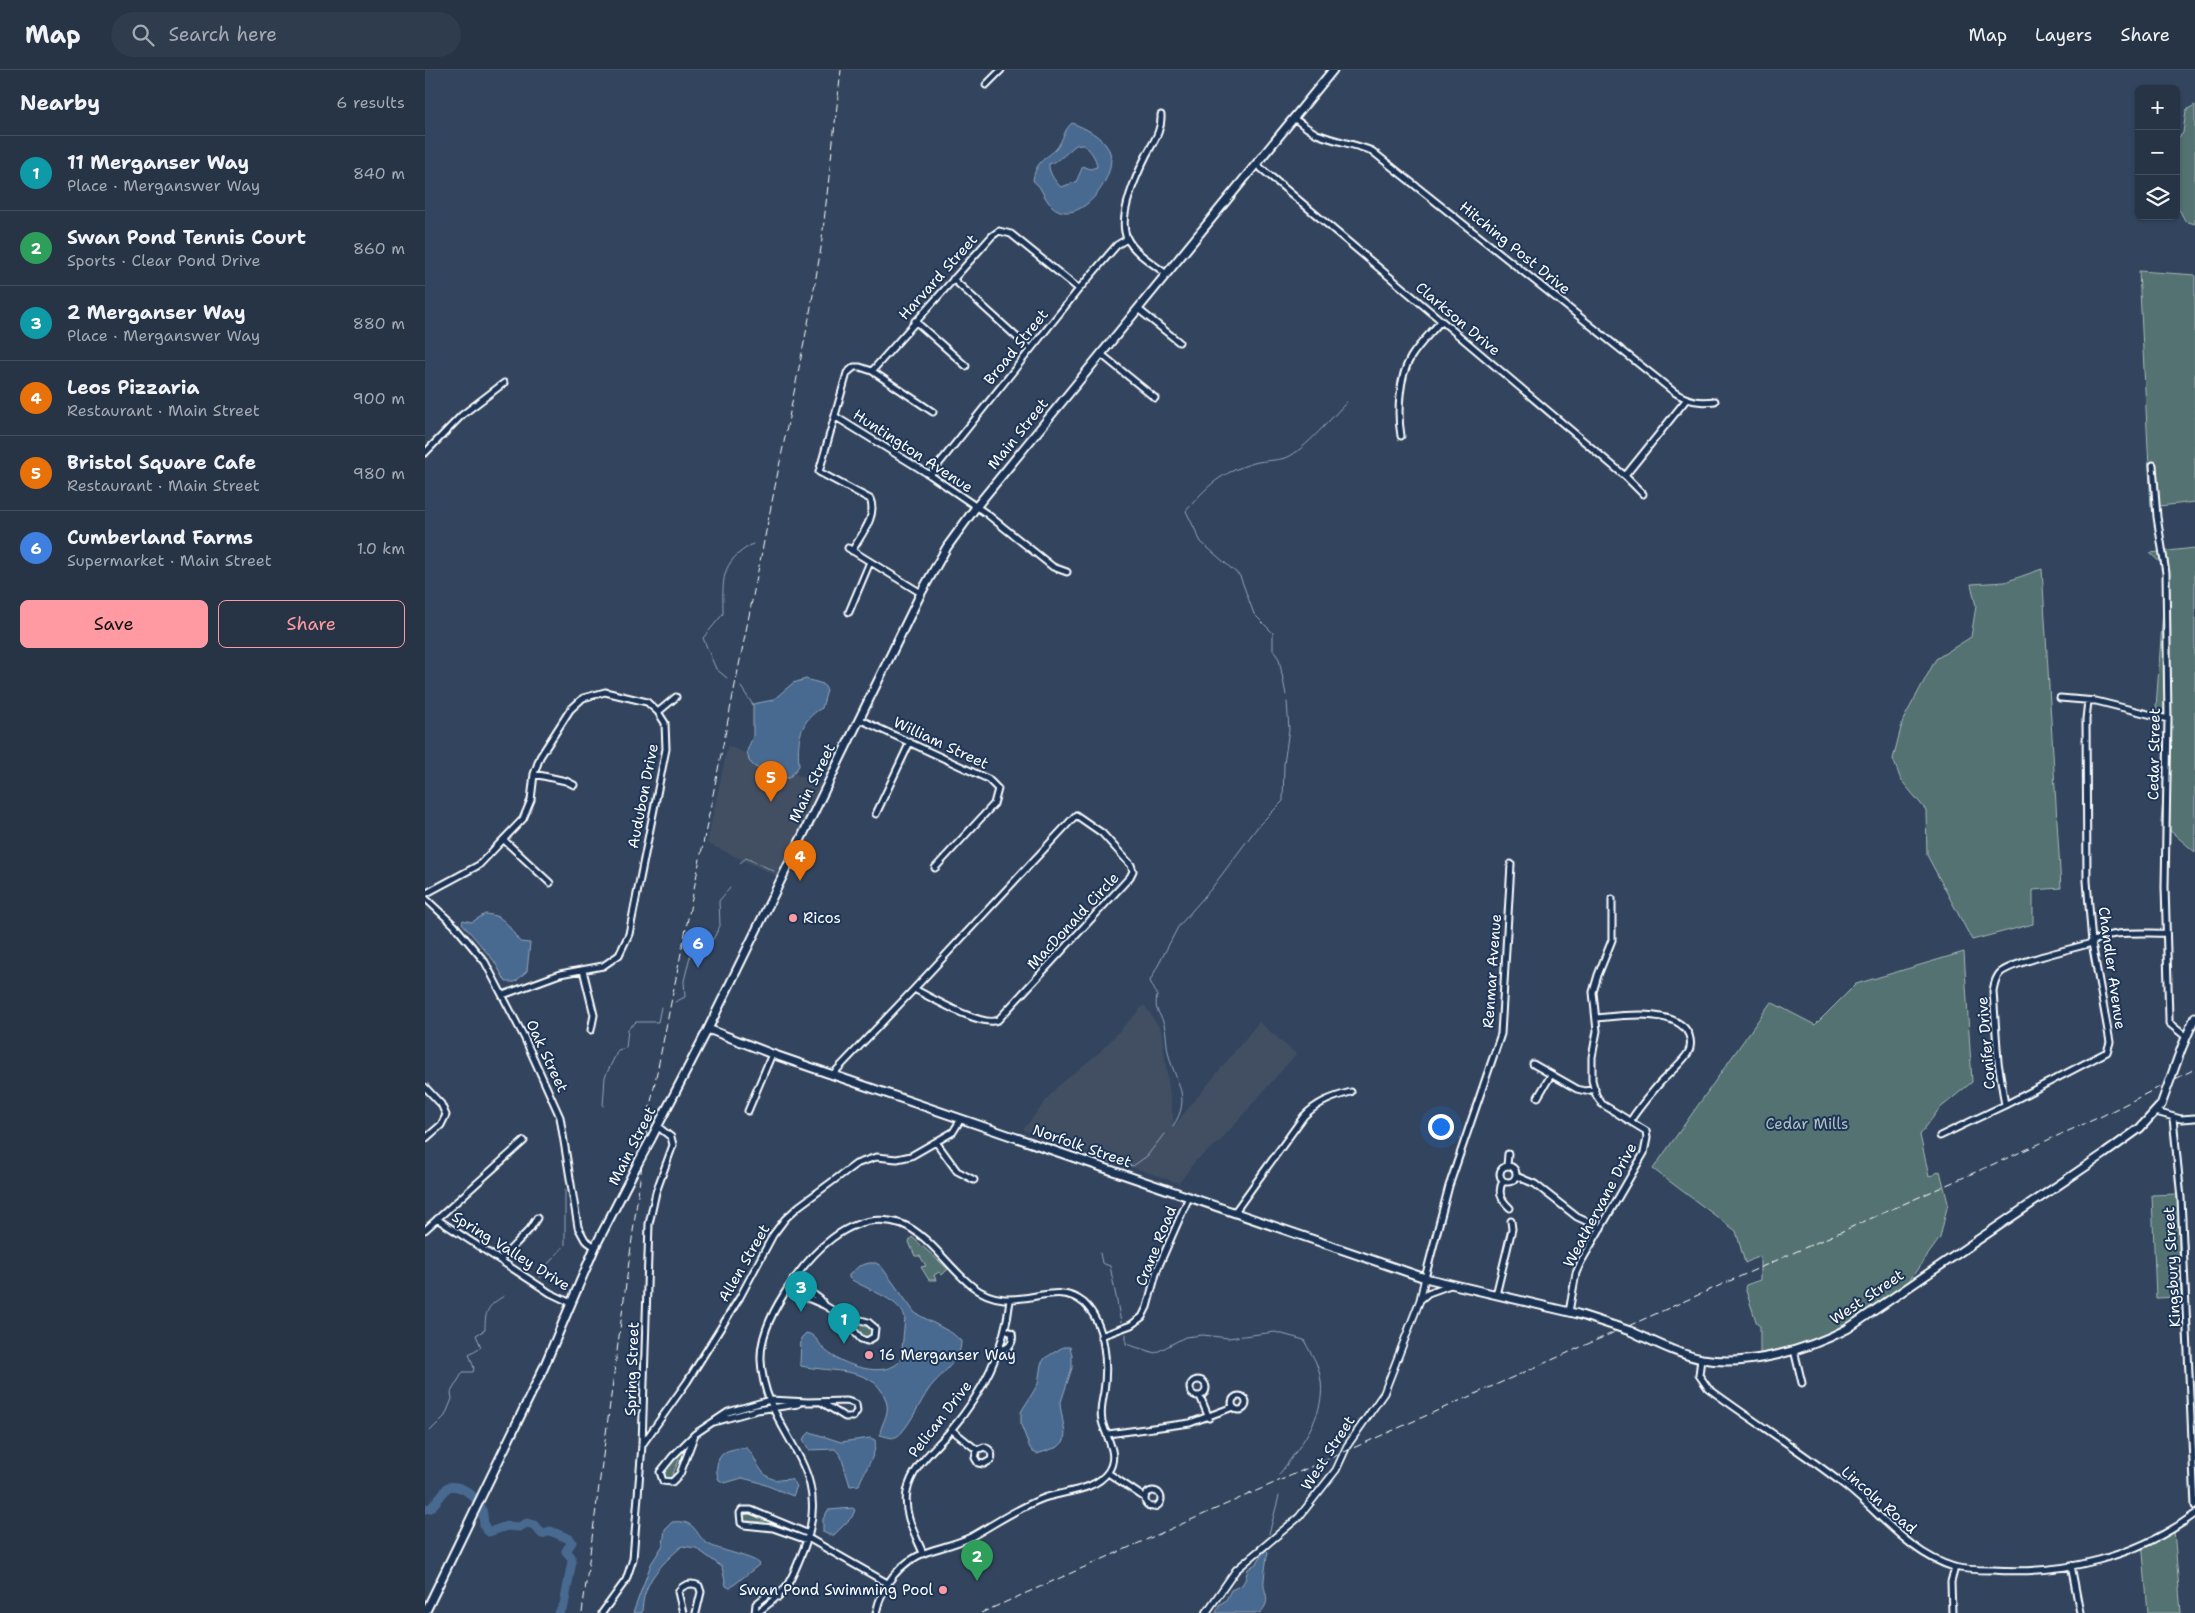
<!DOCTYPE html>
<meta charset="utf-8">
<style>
:root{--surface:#263446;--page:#2e3c4d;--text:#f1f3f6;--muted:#a4aab3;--line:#424f5f;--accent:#ff9aa2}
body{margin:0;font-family:"Shantell Sans",sans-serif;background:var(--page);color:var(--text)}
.controls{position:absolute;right:15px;top:15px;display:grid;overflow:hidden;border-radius:8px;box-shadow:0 1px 4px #0004}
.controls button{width:45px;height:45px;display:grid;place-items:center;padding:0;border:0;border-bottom:1px solid var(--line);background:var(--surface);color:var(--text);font:25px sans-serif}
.you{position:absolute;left:1015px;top:1056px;width:18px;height:18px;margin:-12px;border:4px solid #fff;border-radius:50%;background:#1a73e8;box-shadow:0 0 0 8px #1a73e833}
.badge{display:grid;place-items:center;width:32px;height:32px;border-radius:50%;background:var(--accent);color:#fff;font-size:16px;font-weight:700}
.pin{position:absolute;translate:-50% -41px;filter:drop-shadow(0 1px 2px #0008)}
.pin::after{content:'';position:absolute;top:26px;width:18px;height:15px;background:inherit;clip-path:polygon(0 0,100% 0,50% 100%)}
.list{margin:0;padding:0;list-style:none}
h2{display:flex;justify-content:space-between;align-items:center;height:65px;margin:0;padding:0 20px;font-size:21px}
h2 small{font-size:16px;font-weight:400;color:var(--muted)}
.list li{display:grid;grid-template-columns:32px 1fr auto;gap:15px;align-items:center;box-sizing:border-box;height:75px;padding:0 20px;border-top:1px solid var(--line)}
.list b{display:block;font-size:19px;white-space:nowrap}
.list p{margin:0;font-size:16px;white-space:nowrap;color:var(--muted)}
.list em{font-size:16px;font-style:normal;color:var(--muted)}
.actions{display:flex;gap:10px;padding:15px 20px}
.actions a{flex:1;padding:11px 0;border:1px solid var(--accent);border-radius:8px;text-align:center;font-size:18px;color:var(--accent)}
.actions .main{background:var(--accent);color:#111}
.icon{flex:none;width:28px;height:28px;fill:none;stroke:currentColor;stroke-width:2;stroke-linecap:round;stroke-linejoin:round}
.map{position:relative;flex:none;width:1770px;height:1543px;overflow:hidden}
header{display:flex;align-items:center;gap:30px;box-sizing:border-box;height:70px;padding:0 25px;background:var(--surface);border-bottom:1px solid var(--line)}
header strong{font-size:24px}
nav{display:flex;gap:28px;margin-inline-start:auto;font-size:18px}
.search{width:350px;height:45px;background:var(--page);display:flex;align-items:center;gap:12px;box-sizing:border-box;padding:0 18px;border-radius:28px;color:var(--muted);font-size:19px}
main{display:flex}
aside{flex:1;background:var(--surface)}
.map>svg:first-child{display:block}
.built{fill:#425063}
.green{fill:#537271;stroke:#a9b8b8}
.water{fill:#4a6a90;stroke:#92a6bc;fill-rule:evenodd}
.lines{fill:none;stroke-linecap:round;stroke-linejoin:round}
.stream{stroke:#92a6bc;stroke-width:1}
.river{stroke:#4a6a90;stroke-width:9}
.minor-casing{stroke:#fff;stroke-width:9}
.tertiary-casing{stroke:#fff;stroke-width:9}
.secondary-casing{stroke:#fff;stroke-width:11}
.minor{stroke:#1d3557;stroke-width:5}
.tertiary{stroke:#1d3557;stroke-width:5.5}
.secondary{stroke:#1d3557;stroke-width:7}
.rail{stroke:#fff;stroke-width:1;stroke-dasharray:8 4;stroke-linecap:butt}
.secondary-bridge-casing{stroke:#fff;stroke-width:11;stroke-linecap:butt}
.secondary-bridge{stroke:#1d3557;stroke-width:7}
.poi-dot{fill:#ff9aa2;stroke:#1d3557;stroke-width:2}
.labels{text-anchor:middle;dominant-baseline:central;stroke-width:4;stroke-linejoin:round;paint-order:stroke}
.street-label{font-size:15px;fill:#fff;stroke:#1d3557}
.poi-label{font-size:15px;fill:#fff;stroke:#1d3557;text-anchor:start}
.park-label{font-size:15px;fill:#b2c0bf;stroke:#1d3557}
</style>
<header>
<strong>Map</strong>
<div class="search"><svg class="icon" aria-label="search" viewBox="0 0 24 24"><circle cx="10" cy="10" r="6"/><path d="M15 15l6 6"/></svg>Search here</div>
<nav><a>Map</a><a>Layers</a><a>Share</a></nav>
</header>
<main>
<aside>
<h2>Nearby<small>6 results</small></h2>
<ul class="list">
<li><span class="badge" style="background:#0f9aa8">1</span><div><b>11 Merganser Way</b><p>Place · Merganswer Way</p></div><em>840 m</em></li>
<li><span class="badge" style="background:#2e9e5b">2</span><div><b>Swan Pond Tennis Court</b><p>Sports · Clear Pond Drive</p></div><em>860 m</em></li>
<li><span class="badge" style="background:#0f9aa8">3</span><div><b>2 Merganser Way</b><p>Place · Merganswer Way</p></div><em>880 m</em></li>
<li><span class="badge" style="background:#e8710a">4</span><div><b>Leos Pizzaria</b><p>Restaurant · Main Street</p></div><em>900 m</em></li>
<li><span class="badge" style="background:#e8710a">5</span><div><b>Bristol Square Cafe</b><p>Restaurant · Main Street</p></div><em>980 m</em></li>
<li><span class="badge" style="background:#3f7fe0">6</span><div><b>Cumberland Farms</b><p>Supermarket · Main Street</p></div><em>1.0 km</em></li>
</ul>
<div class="actions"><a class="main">Save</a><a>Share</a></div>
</aside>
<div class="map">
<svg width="1770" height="1543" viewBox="0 0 1770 1543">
<rect width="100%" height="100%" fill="#33455e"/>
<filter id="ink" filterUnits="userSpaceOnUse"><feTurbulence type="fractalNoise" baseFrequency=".02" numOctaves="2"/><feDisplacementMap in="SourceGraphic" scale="10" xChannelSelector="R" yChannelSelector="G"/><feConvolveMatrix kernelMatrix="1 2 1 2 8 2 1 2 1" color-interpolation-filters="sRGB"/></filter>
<g filter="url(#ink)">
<path class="built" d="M 303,676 L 397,715 L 352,806 L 282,773 Z
M 719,935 L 736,960 L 749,1056 L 834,952 L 871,984 L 794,1072 L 770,1091 L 754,1113 L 598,1060 L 632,1017 L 675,982 Z"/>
<path class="green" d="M 1770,35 L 1770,154 L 1760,151 L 1755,141 L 1751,139 L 1751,70 L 1758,63 L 1761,40 Z
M 1714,201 L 1770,205 L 1770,432 L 1726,437 Z
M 1770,478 L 1770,782 L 1736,753 L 1744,654 L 1731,638 L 1741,498 L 1725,483 Z
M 1617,499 L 1636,818 L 1608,820 L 1608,854 L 1547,870 L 1502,785 L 1501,740 L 1476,710 L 1468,689 L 1478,650 L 1511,589 L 1546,567 L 1551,536 L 1546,514 L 1580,512 Z
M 1539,882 L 1547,1012 L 1514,1039 L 1495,1065 L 1504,1107 L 1515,1101 L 1523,1133 L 1515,1168 L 1473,1226 L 1421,1261 L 1389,1272 L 1335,1284 L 1335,1256 L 1332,1254 L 1320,1218 L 1321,1215 L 1335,1210 L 1335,1186 L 1320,1193 L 1311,1161 L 1228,1099 L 1346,932 L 1390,955 L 1431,914 Z
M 1752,1124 L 1756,1227 L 1731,1228 L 1727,1125 Z
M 487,1167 L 523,1199 L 517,1205 L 514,1202 L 509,1205 L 511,1210 L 504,1210 L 496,1197 L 501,1196 L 495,1186 L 490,1186 L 484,1172 Z
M 418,1246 L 426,1248 L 424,1251 L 441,1257 L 445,1255 L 448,1260 L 447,1267 L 443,1269 L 436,1267 Z
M 258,1377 L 262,1379 L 259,1391 L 254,1390 L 245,1411 L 239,1409 L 238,1402 Z
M 325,1442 L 346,1452 L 345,1455 L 337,1456 L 339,1452 L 322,1451 L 319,1455 L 317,1447 Z
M 1749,1460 L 1756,1543 L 1723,1543 L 1717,1471 Z"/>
<path class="water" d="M 647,53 C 660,58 677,66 684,80 C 695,104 655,159 628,137 C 622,132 619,125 615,118 C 613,114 610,114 608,110 C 612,85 628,88 635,73 C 639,66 640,59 647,53 ZM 656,74 C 664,77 672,89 672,97 L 665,99 L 658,96 L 651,112 L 636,117 C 630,112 623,101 624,94 C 635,91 642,82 651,75 Z
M 381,609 L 398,614 L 402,620 L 397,638 C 374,650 372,672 374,696 L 364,708 L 360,708 L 330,697 L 324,691 L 322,681 L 328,666 L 328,634 L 348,630 L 368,613 Z
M 60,844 C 82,846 83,857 95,872 L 105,873 L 102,901 L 90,912 L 81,912 L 69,891 L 37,853 L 38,850 L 47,852 Z
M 444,1193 L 451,1193 L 456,1196 L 490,1243 L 527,1263 L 536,1271 C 537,1290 514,1305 504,1319 C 494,1334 488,1349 477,1362 C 474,1366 471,1367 467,1368 L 455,1365 C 455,1355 464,1346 462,1335 C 455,1295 405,1303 376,1296 L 375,1294 L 376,1268 L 381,1263 C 391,1264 394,1275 401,1281 C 418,1295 460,1310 476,1290 L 480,1247 C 474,1228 439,1219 424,1208 L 424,1205 L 434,1196 Z
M 638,1277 L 645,1277 L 647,1285 L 647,1298 L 635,1335 L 640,1363 L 639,1371 L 633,1377 L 612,1384 L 608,1382 L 605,1378 L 596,1355 L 596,1342 L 613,1314 L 616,1294 L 620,1288 Z
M 385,1362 L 416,1372 L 445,1368 L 450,1370 C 453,1384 438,1402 434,1415 L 425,1416 L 416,1386 L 410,1379 L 384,1380 L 378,1369 Z
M 315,1378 L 322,1378 C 333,1389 334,1409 354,1410 C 358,1410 362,1409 366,1409 L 372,1416 L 368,1426 L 333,1412 L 317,1408 L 300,1413 L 294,1410 C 290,1402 291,1388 299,1383 C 302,1380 310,1379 315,1378 Z
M 428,1438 L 430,1440 L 427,1447 L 409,1465 L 404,1465 L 398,1462 L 398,1449 L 403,1440 Z
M 247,1452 C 274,1449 269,1467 285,1475 C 297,1481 329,1487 335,1494 L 305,1518 L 301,1516 L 297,1497 L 271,1478 L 257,1476 C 235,1496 218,1511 217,1543 L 208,1543 L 226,1494 L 238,1475 L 240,1459 Z
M 840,1479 L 843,1482 C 841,1491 840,1500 839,1510 C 838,1525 848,1529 835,1543 L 791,1543 L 794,1535 L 801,1530 L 806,1520 L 817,1515 L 820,1510 L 823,1499 L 832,1493 Z"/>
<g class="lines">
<path class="stream" d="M 302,608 L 291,599 L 278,568 L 298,544 C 298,511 294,492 328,474
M 316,617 L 328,635
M 861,625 L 854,589 L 848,580 L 848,563 L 829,544 L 815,506 L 776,472 L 761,441 C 783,415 795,403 829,393 C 840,390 852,391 863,387 C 879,380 909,345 922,332
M 315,793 L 321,788 L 349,801
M 250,932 L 260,927 L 259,911 L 267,878 L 275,870 L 287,871 L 295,856 L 294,831 L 305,818
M 178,1036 L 180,1007 L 193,980 L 201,978 L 203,959 L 211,952 L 233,952 L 236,937
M 748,1056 C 767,1028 751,1013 744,986 C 741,976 742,964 739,954 C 734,940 729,942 732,925 L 725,911 L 753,857 L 786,819 L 834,755 L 858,731 L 859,694 L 864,659 L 862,632
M 681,1090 L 708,1096 L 722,1086 L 739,1064
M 675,1183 L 677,1193 L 685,1196 L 696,1252
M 115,1208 L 122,1195 L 140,1175 L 140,1120
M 701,1264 L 701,1274 L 730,1283 L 760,1267 L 778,1265 L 803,1268 L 850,1262 L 879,1270 C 883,1279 890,1288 893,1298 C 907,1339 877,1373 854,1405
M 0,1366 L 20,1346 L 27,1329 L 26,1322 L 38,1302 L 48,1302 L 49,1298 L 44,1284 L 56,1277 L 51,1265 L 60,1260 C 60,1241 62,1236 79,1226
M 844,1464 L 854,1426"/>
<path class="river" d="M 0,1439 L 6,1438 L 23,1417 C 37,1414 52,1427 57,1440 C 60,1448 56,1456 64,1462 L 82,1456 L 94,1457 L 102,1453 L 109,1455 L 117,1464 L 125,1461 L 145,1469 L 147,1472 L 141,1481 L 146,1487 L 147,1491 L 139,1535 L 134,1543"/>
<g class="minor-casing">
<path id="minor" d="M 561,15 L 576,0
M 736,45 C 737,60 729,71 722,84 C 712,104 692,147 702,168 C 709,183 729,194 741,204
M 868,48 C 876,53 884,60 892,64 C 909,71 929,74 947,81 L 1249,322 C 1263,331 1273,333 1290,331
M 831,94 L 1200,406 L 1218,424
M 528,209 L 605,279
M 713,239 L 754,272
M 490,251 L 541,296
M 676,284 L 730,328
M 447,301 L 567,166 L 574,161 L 586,164 L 654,219
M 411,347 L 505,405 L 562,444 L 628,497 L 642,502
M 976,366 C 972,343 974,306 986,287 C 994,274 1006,263 1016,251
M 0,383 L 37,345 L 79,313
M 1728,395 L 1732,447 L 1741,503 L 1743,649 L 1740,817 L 1744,948 L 1744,953 L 1760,966
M 505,405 L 654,219 L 692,175 L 702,169
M 1200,406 L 1261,330
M 423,478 L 496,523
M 427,481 C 435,466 453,446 445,429 L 394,402 L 422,303 L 429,297 L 435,297 L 447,301 L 508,342
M 424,542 L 445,492
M 1635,628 L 1671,631 L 1743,649
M 233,642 L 251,627
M 434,649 L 563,709 L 573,719 L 569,734 L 510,798
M 109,704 L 141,711 L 149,715
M 451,744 L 485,672
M 79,770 L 125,813
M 0,824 L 54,795 L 98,749 L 106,730 L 109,704 L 115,687 L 145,640 L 158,628 L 180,622 L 222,632 L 233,642 L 240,653 L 241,679 L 204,864 L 194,885 L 178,896 L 135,904 L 78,925
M 0,828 L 29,855 L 60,892 L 99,967 L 135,1047 L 153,1157 L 160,1170 L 170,1177
M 158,900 L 169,945 L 166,960
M 1171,948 C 1195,946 1253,937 1264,965 C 1266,971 1266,978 1263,983 C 1255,995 1243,1004 1234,1014 C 1224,1026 1214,1037 1206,1050
M 1108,994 L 1152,1019 L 1160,1021 L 1170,1019
M 408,1004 L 489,919 C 506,927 557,958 573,950 L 705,807 L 708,801 L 706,795 L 677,763 L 651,745 L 489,919
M 0,1017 L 16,1034 L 21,1045 L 16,1055 L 0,1069
M 1113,1027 L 1126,1005
M 1580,1035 L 1573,992 L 1568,921 C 1569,915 1570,908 1575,903 C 1585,893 1649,878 1667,873 C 1682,859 1722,864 1741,863
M 323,1041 L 347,984
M 1731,1042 L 1756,1049 L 1770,1048
M 1748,1048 L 1756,1128 L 1770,1436
M 1515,1066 L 1580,1035 L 1682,982 L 1685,972 L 1667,873 L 1662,811 L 1661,649 L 1663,631
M 511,1072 L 532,1101 L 549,1110
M1075 1104a8 8 0 1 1 16 0a8 8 0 1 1-16 0Z
M 1082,1096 L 1083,1084
M 1091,1106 L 1110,1114 L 1152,1147 L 1176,1158
M 1078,1111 C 1072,1122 1076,1130 1085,1138
M 809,1143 L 879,1046 C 893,1032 907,1027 926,1022
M 12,1149 L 125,1223 L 146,1233
M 0,1160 L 99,1071
M 75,1190 L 105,1159 L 112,1148
M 1000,1208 L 1024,1116 L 1076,964 L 1086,794
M 368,1209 L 395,1229 L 399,1234
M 362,1219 L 399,1235 L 414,1244 L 443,1252 L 450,1258 L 449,1267 L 442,1271 L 436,1269 L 414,1244
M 1071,1225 L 1087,1159 L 1086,1151
M 1144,1242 L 1151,1203 L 1156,1192 L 1219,1083 L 1222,1068 L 1221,1061 L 1177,1034 L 1171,1025 L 1167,1010 L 1167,987 L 1172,961 L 1168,922 L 1173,905 L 1187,870 L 1187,829
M 676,1266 L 706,1255 L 717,1247 L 722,1237 L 732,1200 L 764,1127
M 574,1279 C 584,1280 589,1273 587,1263 L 580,1260
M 1369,1280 L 1377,1313
M 1276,1289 L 1274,1305 L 1283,1318 C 1327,1351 1375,1380 1418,1414 C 1455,1442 1483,1483 1529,1497 C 1541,1500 1555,1500 1567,1500 C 1639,1505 1712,1487 1770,1444
M765 1318a8 8 0 1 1 16 0a8 8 0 1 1-16 0Z
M807 1333a7 7 0 1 1 14 0a7 7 0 1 1-14 0Z
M 775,1326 L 784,1348
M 289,1352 L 332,1340 L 373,1334
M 527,1360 L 552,1380 L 550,1388 L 553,1393 L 559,1394 L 566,1390 C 568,1384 566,1379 559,1377 L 552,1380
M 270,1364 L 255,1404 L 247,1412 L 238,1411 L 235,1402 L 247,1387 L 270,1364 L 303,1342 L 345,1330 L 383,1332 L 422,1331 L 431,1334 L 432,1341 L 428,1347 L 420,1347 L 396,1332
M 683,1364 L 765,1353 L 808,1337
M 217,1375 L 262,1312 L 315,1227 L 348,1165 L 360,1149 L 374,1136 L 431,1094 L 451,1087 L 472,1089 L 486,1086 L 528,1062 L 536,1049
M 683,1403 L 720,1428
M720 1429a8 8 0 1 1 16 0a8 8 0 1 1-16 0Z
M 383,1468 L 462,1513
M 382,1470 L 348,1458 L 319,1455 L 316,1453 L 315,1443 L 317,1440 L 326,1440 L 384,1464
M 498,1483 C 490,1464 478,1444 482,1422 C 487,1396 510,1379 526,1360 C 557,1324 580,1279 585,1230
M 1646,1495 L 1655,1543
M 177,1543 L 201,1510 L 208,1489 L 217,1375 L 224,1154 L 231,1122 L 248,1075 L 246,1067 L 232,1056
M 258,1543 L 253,1522 C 258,1514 267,1512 274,1516 L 276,1522 L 271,1543
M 330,1543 L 331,1534 L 344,1524 L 354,1527
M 332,1543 C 363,1520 365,1514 379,1478 C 412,1393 339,1366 336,1290 C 335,1266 347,1243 359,1224 C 383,1186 425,1136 477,1154 C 503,1164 525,1199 547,1216 C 588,1249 628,1206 659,1233 C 681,1254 683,1294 679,1322 C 677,1332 675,1341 677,1351 C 681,1368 695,1384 683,1402 C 670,1421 639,1421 619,1428 C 592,1438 571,1453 546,1467 C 532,1474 516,1477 502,1482 C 474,1492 457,1515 451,1543
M 1527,1543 L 1526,1512 L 1530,1497"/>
</g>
<g class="tertiary-casing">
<path id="tertiary" d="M 995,1230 L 1003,1223 L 1025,1215
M 781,1543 L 811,1500 L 874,1447 L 911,1400 L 922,1376 L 959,1323 L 995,1230 L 1000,1208"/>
</g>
<g class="secondary-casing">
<path id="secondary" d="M 283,959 L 347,984 L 1000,1208 L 1153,1244 L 1190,1256
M 1757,977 L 1770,947
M 226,1069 L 283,959 L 496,523 L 522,477 L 551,437 L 908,0
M 1205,1261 C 1228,1271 1252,1284 1277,1289 C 1323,1297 1382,1280 1422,1259 L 1679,1084 L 1715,1058 L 1736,1035
M 0,1543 L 119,1297 L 170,1177 L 212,1095"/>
</g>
<use href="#minor" class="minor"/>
<use href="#tertiary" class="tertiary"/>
<use href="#secondary" class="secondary"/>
<path class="rail" d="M 157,1543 L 224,1042 L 384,248 L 396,178 L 416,0
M 556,1543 L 1677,1046 L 1770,999"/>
<g class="secondary-bridge-casing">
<path id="secondary-bridge" d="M 1736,1035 L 1757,977
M 212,1095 L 226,1069
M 1190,1256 L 1205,1261"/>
</g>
<use href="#secondary-bridge" class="secondary-bridge"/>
</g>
</g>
<g class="poi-dot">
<circle cx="368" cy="848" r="5"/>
<circle cx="444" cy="1285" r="5"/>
<circle cx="518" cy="1520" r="5"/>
</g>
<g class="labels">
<g class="street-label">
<text transform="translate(1090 178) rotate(39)">Hitching Post Drive</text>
<text transform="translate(513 207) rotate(-48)">Harvard Street</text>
<text transform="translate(1033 249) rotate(40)">Clarkson Drive</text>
<text transform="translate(591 277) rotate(-51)">Broad Street</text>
<text transform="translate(593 364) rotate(-51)">Main Street</text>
<text transform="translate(488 381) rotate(33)">Huntington Avenue</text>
<text transform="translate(516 673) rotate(25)">William Street</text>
<text transform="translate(1729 684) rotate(-89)">Cedar Street</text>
<text transform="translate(387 713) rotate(-64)">Main Street</text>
<text transform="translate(218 726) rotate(-79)">Audubon Drive</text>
<text transform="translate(648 851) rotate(-47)">MacDonald Circle</text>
<text transform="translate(1687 898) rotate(82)">Chandler Avenue</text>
<text transform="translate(1067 901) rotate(-86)">Renmar Avenue</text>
<text transform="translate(1561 973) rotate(-95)">Conifer Drive</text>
<text transform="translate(122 986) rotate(65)">Oak Street</text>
<text transform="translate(207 1076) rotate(-63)">Main Street</text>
<text transform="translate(657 1076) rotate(19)">Norfolk Street</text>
<text transform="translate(1175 1135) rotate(-62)">Weathervane Drive</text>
<text transform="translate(731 1176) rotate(-68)">Crane Road</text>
<text transform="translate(86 1181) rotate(32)">Spring Valley Drive</text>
<text transform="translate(319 1193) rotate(-60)">Allen Street</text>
<text transform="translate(1747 1197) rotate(-93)">Kingsbury Street</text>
<text transform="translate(1442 1227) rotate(-34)">West Street</text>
<text transform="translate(207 1299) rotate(-88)">Spring Street</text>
<text transform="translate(515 1349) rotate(-52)">Pelican Drive</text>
<text transform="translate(903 1383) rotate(-57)">West Street</text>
<text transform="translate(1454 1430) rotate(41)">Lincoln Road</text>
</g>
<g class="poi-label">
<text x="378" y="848">Ricos</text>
<text x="454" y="1285">16 Merganser Way</text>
<text x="508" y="1520" text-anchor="end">Swan Pond Swimming Pool</text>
</g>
<g class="park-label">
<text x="1382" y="1054">Cedar Mills</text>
</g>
</g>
</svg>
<div class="controls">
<button>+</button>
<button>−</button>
<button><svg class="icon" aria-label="layers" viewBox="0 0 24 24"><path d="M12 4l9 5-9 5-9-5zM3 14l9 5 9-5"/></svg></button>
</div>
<div class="you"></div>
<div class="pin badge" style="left:419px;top:1274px;background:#0f9aa8">1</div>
<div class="pin badge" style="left:552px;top:1511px;background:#2e9e5b">2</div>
<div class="pin badge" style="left:376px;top:1242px;background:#0f9aa8">3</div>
<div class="pin badge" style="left:375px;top:811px;background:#e8710a">4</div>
<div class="pin badge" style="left:346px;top:732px;background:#e8710a">5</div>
<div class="pin badge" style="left:273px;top:898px;background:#3f7fe0">6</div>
</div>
</main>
